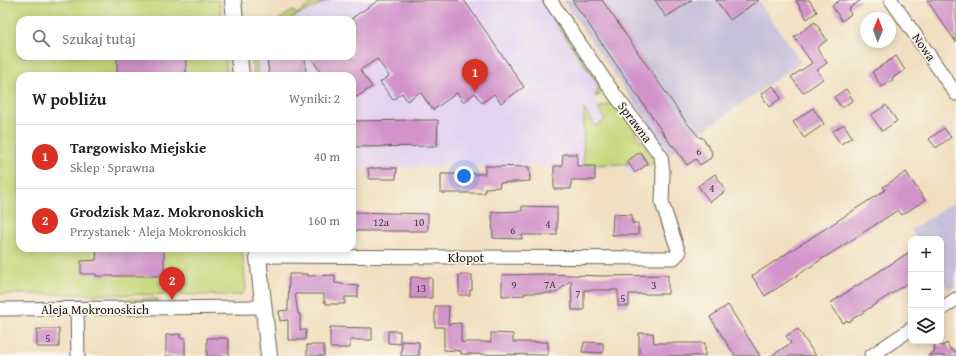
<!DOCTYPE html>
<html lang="pl">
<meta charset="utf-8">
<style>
:root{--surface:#fff;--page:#f2f2f2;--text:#222;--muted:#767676;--line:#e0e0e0;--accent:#d93025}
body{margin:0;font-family:"Gentium Book Plus",serif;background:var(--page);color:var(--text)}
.controls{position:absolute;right:12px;bottom:12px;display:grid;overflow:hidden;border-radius:8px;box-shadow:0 2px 10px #0003}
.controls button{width:36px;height:36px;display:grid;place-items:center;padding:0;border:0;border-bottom:1px solid var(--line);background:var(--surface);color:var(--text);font:20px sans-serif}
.compass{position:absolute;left:860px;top:12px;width:36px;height:36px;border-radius:50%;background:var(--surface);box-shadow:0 2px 10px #0003;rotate:1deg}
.you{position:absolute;left:464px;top:176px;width:14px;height:14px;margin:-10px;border:3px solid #fff;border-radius:50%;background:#1a73e8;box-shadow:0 0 0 6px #1a73e833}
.badge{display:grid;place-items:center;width:26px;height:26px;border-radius:50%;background:var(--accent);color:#fff;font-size:13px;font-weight:700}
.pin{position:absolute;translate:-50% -33px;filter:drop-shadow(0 1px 2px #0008)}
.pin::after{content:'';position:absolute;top:21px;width:14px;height:12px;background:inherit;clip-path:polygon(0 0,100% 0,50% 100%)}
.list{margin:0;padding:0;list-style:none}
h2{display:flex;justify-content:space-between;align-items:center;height:52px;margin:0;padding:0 16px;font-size:17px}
h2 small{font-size:13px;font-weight:400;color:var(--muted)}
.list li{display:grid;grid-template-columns:26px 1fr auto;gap:12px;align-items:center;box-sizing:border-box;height:64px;padding:0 16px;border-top:1px solid var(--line)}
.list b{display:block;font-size:15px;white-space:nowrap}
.list p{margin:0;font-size:13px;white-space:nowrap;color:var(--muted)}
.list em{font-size:13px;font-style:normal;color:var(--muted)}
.icon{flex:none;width:22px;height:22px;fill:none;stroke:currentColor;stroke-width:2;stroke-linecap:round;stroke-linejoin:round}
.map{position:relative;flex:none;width:956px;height:356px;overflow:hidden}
.search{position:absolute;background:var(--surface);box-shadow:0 2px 10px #0003;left:16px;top:16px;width:340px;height:44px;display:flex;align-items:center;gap:10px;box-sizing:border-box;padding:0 14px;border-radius:12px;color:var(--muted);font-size:15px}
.panel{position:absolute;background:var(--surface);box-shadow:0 2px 10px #0003;left:16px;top:72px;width:340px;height:180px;border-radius:12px}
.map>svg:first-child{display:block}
.built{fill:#e3d3f2}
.industrial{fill:#c6c0da}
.green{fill:#c5d577;stroke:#70784a}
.building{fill:#d193ca}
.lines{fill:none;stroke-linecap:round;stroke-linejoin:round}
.minor-casing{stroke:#676055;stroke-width:15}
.tertiary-casing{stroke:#676055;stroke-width:18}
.minor{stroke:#fff;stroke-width:13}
.tertiary{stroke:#fff;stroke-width:16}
.labels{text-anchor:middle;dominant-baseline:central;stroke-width:3.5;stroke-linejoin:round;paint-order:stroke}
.number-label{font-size:11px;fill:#493a48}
.street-label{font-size:13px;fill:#1c1c1c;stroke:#fbf7ec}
</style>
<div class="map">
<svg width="956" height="356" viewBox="0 0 956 356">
<rect width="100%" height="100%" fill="#fbf7ec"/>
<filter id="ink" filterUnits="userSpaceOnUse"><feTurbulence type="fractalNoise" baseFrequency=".025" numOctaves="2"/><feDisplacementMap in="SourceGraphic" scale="8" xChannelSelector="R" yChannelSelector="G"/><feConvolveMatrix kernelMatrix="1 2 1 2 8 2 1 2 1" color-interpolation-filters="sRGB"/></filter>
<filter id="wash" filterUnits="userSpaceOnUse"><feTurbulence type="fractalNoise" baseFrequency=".012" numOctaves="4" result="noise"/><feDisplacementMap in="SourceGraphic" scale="16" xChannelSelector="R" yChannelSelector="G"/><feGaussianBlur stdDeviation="0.9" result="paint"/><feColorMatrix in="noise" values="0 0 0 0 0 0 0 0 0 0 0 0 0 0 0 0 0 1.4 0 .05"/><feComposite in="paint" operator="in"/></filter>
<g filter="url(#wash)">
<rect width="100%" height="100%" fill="#f1dfc0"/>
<path class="built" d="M 329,0 L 540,0 L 600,86 L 595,97 L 598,108 L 615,109 L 651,161 L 631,175 L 625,166 L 352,168 L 352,76 L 254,76 L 252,56 L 352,56 L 352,20 L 287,20 Z"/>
<path class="industrial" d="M 563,0 L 758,0 L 801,62 L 670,154 Z
M 956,201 L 956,285 L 949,290 L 941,277 L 941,239 L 917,239 L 911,230 Z"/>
<path class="green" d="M 0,0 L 219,0 L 222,20 L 20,20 L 20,56 L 225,56 L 227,76 L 20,76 L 20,248 L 242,248 L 246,289 L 241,295 L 0,294 Z
M 316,0 L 319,4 L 326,0 L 329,0 L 287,20 L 279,20 L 292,11 L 294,11 L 297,14 Z
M 540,0 L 542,0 L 603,89 L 600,95 L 595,97 L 599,86 Z
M 252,56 L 256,56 L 258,76 L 254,76 Z
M 610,104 L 615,105 L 621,110 L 655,162 L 649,166 L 640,152 L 627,161 L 628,164 L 583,165 L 584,109 L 596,126 L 605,120 L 598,108 Z
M 62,299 L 158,299 L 158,302 L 63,303 Z"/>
<g id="blocks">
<path class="building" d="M 379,0 L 464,0 L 524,87 L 501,103 L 494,94 L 482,103 L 475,93 L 463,102 L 457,93 L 433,110 L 420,92 L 407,101 L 402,93 L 393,100 L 380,82 L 389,76 L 377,59 L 360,70 L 372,87 L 352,100 L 352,76 L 323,76 L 310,56 L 352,56 L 352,18 Z
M 572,0 L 602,0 L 686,122 L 700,138 L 702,137 L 712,152 L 711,158 L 700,165 L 696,159 L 687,165 L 673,145 L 672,146 Z
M 655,0 L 692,0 L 666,17 Z
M 716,0 L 759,0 L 730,20 Z
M 796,0 L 809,0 L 817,12 L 807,19 Z
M 840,0 L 861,0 L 848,9 L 851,14 L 842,21 L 832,6 Z
M 927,0 L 956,0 L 956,42 L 941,21 Z
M 815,22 L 827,40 L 817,48 L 827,63 L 817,70 L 823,79 L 803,93 L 791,77 L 812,63 L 794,37 Z
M 117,56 L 186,56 L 186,76 L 117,76 Z
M 292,56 L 305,56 L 306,76 L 269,76 L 267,58 Z
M 896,56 L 905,70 L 892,78 L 893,80 L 882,87 L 872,72 Z
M 773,86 L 781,98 L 769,107 L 761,94 Z
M 846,89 L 853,100 L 842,108 L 834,97 Z
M 886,105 L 897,121 L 882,131 L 871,115 Z
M 813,108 L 824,124 L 804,138 L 793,122 Z
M 417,120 L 438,120 L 437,146 L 352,147 L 352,121 Z
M 844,124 L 852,137 L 841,144 L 832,132 Z
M 944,128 L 951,137 L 936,148 L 929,139 Z
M 640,152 L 648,164 L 635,173 L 627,161 Z
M 563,154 L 577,154 L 577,166 L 595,166 L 595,180 L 571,180 L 571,189 L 554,189 L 554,166 L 562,166 Z
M 485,166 L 529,167 L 530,181 L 499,183 L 500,187 L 485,188 L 485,193 L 441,193 L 441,174 L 485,174 Z
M 368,168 L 397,168 L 396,179 L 369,179 Z
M 906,172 L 925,200 L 902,215 L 898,210 L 765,296 L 752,276 L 885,190 L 883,187 Z
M 715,174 L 726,191 L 710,202 L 698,186 Z
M 522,206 L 557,207 L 557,235 L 522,235 L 522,239 L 493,238 L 492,212 L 522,211 Z
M 352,212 L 428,214 L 428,231 L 352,231 Z
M 613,214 L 632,215 L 632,223 L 638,223 L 638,235 L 612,235 Z
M 97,248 L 164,248 L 164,276 L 96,276 L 96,274 L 81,274 L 81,261 L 96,260 Z
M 911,251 L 911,281 L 848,322 L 847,320 L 843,323 L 830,303 Z
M 289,274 L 308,274 L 308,276 L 335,275 L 335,283 L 358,286 L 358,297 L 345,297 L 345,304 L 326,304 L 326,302 L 324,302 L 324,294 L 295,294 L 298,314 L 300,314 L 300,330 L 306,330 L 305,340 L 288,340 L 288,320 L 280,321 L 279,311 L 288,310 Z
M 541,274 L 602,276 L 668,275 L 668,294 L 629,294 L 629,306 L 618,306 L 618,290 L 584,290 L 584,310 L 572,310 L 571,280 L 556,293 L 525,293 L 525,295 L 502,296 L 502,275 Z
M 459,275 L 472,275 L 472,290 L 470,290 L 470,295 L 459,295 Z
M 411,277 L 432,278 L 432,298 L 410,298 Z
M 728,305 L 760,356 L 735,356 L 732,351 L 710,317 Z
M 435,306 L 449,306 L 448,324 L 461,323 L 461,342 L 491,342 L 491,333 L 513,334 L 513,342 L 548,342 L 548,355 L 461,354 L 461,351 L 444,350 L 444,327 L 435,327 Z
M 330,327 L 372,328 L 372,340 L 350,340 L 350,348 L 330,348 Z
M 37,329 L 59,329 L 59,347 L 37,347 Z
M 798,329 L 816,356 L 771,356 L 791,343 L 786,336 Z
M 388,331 L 400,331 L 400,344 L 388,343 Z
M 639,333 L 653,333 L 654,343 L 705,343 L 705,356 L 639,356 Z
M 180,334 L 180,338 L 185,338 L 185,356 L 166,356 L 166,335 Z
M 207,338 L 225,338 L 228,339 L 229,343 L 229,356 L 207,356 Z
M 402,341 L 419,342 L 419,356 L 401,356 Z
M 584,342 L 603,343 L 603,353 L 582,352 Z
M 947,343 L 950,349 L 956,351 L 956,356 L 928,356 L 934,352 L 935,344 L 942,346 Z
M 307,345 L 324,345 L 324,356 L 307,356 Z"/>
</g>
</g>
<g filter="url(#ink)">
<use href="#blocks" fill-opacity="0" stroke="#676055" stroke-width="1"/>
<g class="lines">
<g class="minor-casing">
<path id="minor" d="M 891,0 L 956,94
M 258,256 L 674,258 L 679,253 L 662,203 L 663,172 L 661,156 L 615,95 L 550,0
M 0,309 L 263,307
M 77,309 L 78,356
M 941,309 L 956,299
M 871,356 L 911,329"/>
</g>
<g class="tertiary-casing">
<path id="tertiary" d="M 233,0 L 235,20
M 239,56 L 241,76
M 257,248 L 269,356"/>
</g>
<use href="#minor" class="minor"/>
<use href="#tertiary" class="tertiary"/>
</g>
</g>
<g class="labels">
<g class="number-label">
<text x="699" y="151">6</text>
<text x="712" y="188">4</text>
<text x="381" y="222">12a</text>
<text x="419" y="222">10</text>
<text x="548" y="224">4</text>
<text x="513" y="230">6</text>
<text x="550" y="284">7A</text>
<text x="514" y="285">9</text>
<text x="654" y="285">3</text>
<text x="421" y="288">13</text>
<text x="578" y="293">7</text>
<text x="623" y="298">5</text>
<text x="48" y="338">5</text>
</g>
<g class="street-label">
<text transform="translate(924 47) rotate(55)">Nowa</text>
<text transform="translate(635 122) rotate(53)">Sprawna</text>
<text x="466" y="257">Kłopot</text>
<text x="95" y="309">Aleja Mokronoskich</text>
</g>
</g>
</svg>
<div class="controls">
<button>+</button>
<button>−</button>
<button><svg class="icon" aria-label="layers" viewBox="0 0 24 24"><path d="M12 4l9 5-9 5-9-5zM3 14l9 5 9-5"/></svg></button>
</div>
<svg class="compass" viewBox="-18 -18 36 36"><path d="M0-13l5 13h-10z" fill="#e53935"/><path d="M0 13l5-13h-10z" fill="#767676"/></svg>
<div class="you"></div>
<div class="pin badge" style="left:475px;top:92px">1</div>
<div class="pin badge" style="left:172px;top:300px">2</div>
<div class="search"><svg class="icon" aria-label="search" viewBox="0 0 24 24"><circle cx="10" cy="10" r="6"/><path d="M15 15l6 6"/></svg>Szukaj tutaj</div>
<section class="panel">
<h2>W pobliżu<small>Wyniki: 2</small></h2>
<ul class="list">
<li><span class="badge">1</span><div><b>Targowisko Miejskie</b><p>Sklep · Sprawna</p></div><em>40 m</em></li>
<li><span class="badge">2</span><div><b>Grodzisk Maz. Mokronoskich</b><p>Przystanek · Aleja Mokronoskich</p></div><em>160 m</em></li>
</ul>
</section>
</div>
